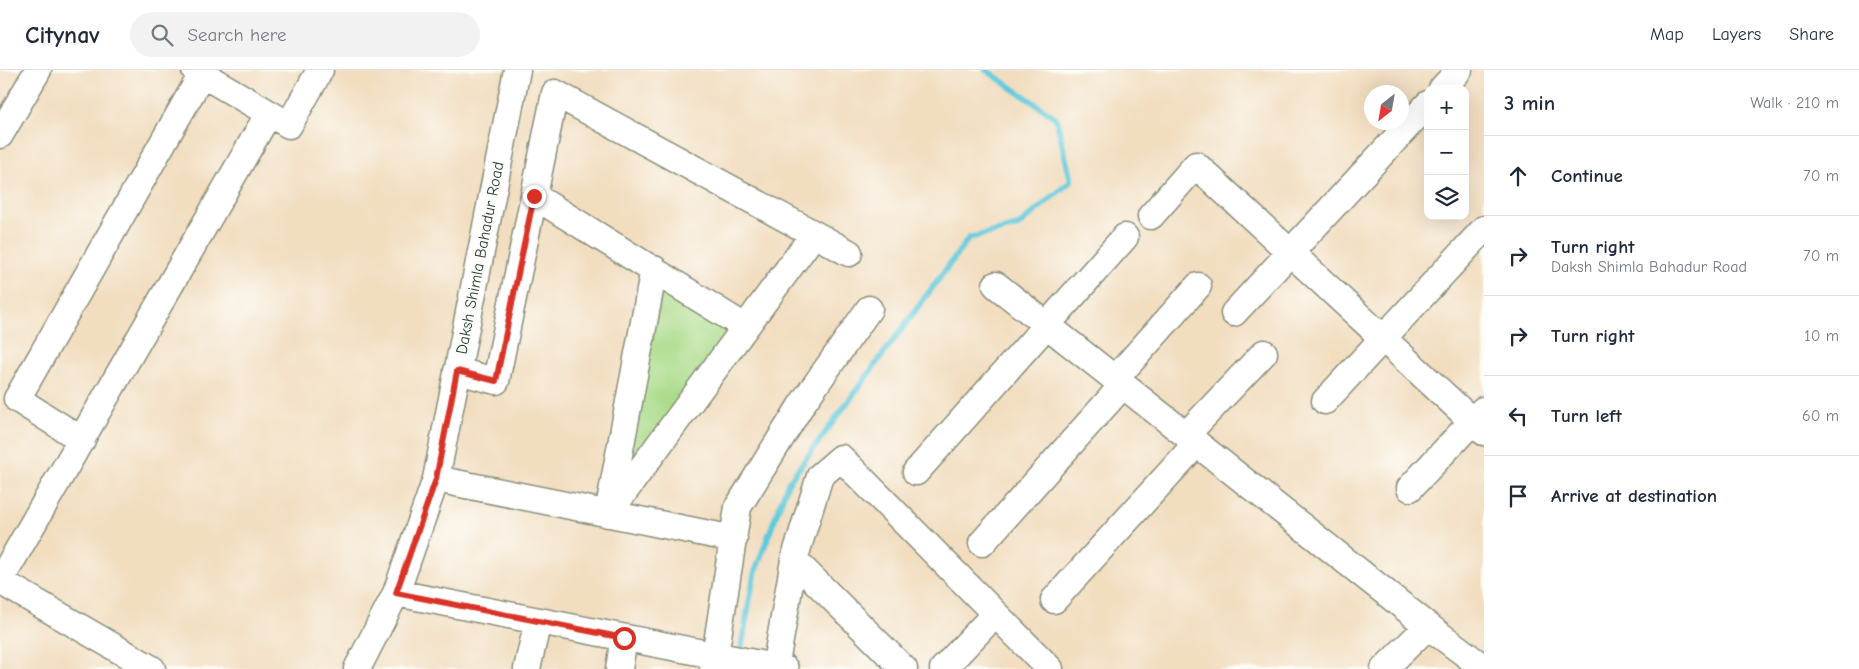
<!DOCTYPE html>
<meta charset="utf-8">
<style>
:root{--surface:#fff;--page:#f2f2f3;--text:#1f2937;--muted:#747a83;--line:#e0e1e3}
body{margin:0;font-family:"Comic Neue",sans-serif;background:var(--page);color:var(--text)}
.controls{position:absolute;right:15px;top:15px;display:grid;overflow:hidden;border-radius:10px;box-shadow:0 5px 20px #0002}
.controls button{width:45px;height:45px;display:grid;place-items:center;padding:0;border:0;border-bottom:1px solid var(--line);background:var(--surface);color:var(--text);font:25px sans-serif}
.compass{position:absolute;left:1364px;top:15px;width:45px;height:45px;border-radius:50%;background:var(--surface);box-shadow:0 5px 20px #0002;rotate:211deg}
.stop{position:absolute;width:15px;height:15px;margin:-11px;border:4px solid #d93025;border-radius:50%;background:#fff}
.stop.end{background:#d93025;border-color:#fff;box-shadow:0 1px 5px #0008}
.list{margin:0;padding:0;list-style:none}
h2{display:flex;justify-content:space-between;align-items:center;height:65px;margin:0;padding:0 20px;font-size:21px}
h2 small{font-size:16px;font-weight:400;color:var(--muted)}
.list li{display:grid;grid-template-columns:32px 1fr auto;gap:15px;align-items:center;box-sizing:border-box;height:80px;padding:0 20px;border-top:1px solid var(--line)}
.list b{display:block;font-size:19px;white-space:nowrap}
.list p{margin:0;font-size:16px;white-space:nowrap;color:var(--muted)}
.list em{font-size:16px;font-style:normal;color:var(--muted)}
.icon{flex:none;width:28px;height:28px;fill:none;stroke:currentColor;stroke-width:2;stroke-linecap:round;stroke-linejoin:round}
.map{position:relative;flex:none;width:1484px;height:599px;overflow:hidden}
header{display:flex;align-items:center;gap:30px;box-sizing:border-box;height:70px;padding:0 25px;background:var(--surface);border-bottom:1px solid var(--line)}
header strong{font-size:24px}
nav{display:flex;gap:28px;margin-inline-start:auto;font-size:18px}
.search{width:350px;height:45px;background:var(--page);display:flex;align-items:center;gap:12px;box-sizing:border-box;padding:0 18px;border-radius:28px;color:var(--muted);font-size:19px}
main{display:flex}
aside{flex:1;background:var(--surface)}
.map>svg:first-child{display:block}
.green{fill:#aadb8a;stroke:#648c5f}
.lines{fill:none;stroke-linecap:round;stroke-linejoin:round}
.stream{stroke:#60c9db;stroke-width:6}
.minor-casing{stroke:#888d7a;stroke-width:29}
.minor{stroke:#fff;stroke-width:26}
.route{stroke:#d93025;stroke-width:6}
.labels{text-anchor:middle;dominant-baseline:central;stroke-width:4.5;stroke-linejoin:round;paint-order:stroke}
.street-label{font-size:16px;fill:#1f3d34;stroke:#fdfcf7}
</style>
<header>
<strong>Citynav</strong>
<div class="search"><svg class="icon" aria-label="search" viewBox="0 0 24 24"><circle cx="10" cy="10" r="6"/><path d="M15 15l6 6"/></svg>Search here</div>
<nav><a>Map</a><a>Layers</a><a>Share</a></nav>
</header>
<main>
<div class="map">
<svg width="1484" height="599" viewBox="0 0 1484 599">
<rect width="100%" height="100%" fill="#fdfcf7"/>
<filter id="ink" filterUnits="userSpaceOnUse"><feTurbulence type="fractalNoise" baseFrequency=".02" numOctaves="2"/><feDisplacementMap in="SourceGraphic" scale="10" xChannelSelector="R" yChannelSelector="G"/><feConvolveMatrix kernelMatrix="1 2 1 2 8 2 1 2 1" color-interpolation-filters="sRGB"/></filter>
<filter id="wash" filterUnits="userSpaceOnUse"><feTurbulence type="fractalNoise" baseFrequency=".0096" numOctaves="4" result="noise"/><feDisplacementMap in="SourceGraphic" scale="20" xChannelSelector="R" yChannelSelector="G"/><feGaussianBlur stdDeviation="1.12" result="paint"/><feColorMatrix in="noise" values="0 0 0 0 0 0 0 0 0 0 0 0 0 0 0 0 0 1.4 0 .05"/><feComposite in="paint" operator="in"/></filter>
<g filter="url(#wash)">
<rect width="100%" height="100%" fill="#f2ddbf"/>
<path class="green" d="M 663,220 L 735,260 L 620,417 Z"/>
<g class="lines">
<path class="stream" d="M 740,585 L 754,505 L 788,413 L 969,168 L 1018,156 L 1071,111 L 1056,48 L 986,0"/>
</g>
</g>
<g filter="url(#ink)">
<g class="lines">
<g class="minor-casing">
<path id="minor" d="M 195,0 L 289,55 L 320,0
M 1442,19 L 1459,0
M 0,65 L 38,0
M 534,126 L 745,257
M 1151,146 L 1196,95 L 1484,362
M 996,215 L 1428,556
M 1234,243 L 1428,34
M 457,301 L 496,311 L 555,23 L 849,183
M 1115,309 L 1198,216
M 1325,331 L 1484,159
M 1186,365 L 1264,283
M 82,370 L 17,329 L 202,4
M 916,402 L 1125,167
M 436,409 L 734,469
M 1410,418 L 1483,340
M 609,438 L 654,199
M 608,444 L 814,164
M 982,473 L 1123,315
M 794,490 L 904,599
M 0,511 L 269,43
M 0,511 L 152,599
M 396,523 L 785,599
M 1054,530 L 1197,373
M 357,599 L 396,523 L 436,409 L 517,0
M 527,599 L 538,551
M 619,599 L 624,568
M 713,599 L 738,437 L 802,334 L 869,239
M 775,599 L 794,490 L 820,406 L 841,388 L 1050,599
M 943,599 L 995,544
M 1384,599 L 1428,556 L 1484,598"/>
</g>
<use href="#minor" class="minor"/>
</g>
</g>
<g class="lines" filter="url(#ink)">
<path class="route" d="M 534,126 L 496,311 L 457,301 L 436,409 L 396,523 L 624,568"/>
</g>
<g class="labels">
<g class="street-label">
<text transform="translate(480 188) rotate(-79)">Daksh Shimla Bahadur Road</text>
</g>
</g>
</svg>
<div class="controls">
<button>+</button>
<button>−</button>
<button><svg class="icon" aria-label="layers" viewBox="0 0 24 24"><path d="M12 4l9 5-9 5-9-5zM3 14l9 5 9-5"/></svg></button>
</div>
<svg class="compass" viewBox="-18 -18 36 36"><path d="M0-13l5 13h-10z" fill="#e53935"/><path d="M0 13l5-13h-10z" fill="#747a83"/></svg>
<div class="stop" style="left:624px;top:568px"></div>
<div class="stop end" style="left:534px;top:126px"></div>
</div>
<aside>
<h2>3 min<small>Walk · 210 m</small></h2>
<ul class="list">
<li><svg class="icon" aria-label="ahead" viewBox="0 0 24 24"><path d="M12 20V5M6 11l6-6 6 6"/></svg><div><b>Continue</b></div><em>70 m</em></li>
<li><svg class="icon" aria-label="right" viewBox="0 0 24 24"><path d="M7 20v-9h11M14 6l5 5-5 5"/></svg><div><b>Turn right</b><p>Daksh Shimla Bahadur Road</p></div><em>70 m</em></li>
<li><svg class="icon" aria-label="right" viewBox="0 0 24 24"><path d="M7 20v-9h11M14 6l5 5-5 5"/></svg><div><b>Turn right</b></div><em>10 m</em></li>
<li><svg class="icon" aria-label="left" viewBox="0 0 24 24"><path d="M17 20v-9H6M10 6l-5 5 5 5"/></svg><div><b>Turn left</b></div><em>60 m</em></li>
<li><svg class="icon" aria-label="arrive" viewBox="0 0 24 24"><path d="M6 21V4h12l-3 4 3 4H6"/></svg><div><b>Arrive at destination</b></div></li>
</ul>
</aside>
</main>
